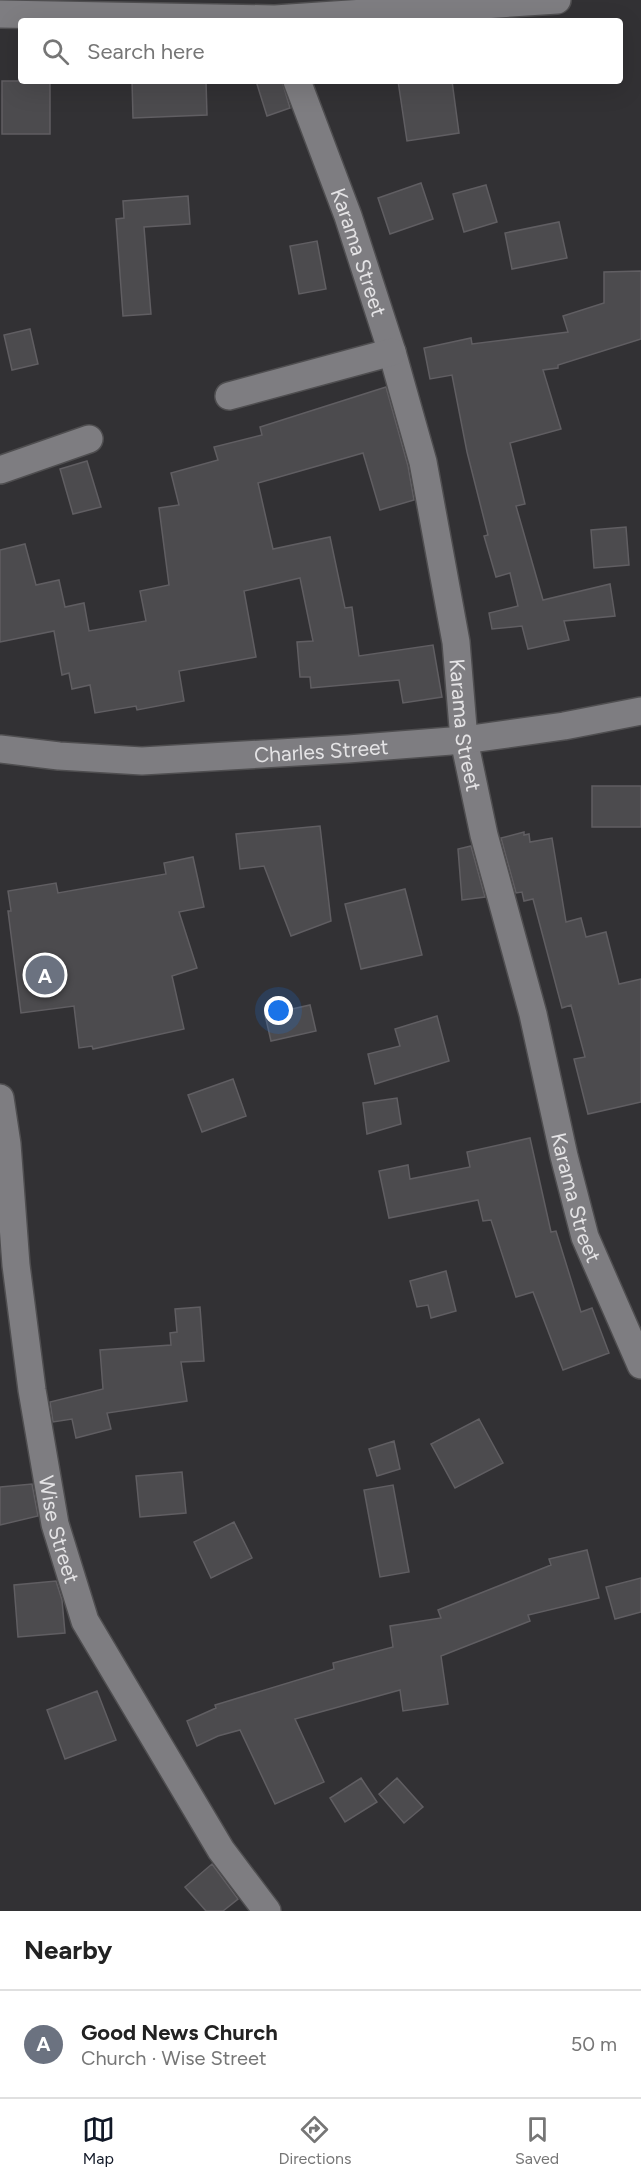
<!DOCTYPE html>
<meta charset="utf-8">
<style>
:root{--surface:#fff;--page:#f2f2f2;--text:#222;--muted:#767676;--line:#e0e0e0;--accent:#111827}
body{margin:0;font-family:Figtree,sans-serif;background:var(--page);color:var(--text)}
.you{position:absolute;left:279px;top:1011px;width:21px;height:21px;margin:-15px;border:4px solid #fff;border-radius:50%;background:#1a73e8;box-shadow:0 0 0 9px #1a73e833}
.badge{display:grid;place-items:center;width:39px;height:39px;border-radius:50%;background:var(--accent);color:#fff;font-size:20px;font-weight:700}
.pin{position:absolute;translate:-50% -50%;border:3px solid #fff;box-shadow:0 2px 6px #0006}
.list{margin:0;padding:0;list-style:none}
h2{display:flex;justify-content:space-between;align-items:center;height:78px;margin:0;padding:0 24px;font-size:26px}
h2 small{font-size:20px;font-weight:400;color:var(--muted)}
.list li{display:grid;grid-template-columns:39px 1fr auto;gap:18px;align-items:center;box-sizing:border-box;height:108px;padding:0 24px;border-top:2px solid var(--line)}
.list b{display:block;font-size:22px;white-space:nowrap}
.list p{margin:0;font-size:20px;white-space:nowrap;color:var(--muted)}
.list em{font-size:20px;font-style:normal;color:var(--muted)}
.icon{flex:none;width:33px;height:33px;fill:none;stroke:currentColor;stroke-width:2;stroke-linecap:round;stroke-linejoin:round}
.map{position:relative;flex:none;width:641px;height:1911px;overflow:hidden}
.search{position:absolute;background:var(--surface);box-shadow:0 6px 24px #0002;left:18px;right:18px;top:18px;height:66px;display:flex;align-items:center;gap:15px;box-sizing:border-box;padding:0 21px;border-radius:6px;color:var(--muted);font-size:22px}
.sheet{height:186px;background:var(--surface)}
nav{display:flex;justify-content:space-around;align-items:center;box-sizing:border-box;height:84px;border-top:2px solid var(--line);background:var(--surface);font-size:16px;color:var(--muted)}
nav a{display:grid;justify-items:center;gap:3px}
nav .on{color:var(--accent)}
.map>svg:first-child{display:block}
.building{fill:#4c4b4e;stroke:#605e62;stroke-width:1.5}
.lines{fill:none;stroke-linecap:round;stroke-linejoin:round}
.minor-casing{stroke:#4f4e50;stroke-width:30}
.minor{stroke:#7e7d81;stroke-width:27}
.labels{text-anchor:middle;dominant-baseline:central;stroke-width:4.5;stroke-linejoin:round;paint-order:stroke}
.street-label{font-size:21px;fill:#e4e3e5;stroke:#28272a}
</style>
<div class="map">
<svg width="641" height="1911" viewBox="0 0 641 1911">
<rect width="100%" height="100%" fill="#323134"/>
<path class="building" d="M 2,81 L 50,81 L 50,134 L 2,134 Z
M 132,81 L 206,81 L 207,115 L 133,118 Z
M 256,81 L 282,81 L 290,108 L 267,116 Z
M 398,81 L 452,81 L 459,133 L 407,141 Z
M 421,183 L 433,219 L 390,234 L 378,198 Z
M 486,185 L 497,222 L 464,232 L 453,194 Z
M 188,196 L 190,224 L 144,227 L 151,314 L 123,316 L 116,219 L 124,218 L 123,201 Z
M 559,222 L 567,258 L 512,269 L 505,233 Z
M 317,241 L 326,289 L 299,294 L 290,246 Z
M 641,271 L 641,339 L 558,365 L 558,368 L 543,370 L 561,429 L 510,443 L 525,504 L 516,506 L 543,600 L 610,584 L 615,616 L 564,621 L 569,640 L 528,649 L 522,626 L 492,629 L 489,613 L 518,606 L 510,573 L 496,577 L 484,536 L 488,535 L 467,452 L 452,375 L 430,379 L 424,348 L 471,338 L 472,344 L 568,332 L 563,316 L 604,303 L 604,272 Z
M 30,329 L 38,364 L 12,370 L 4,335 Z
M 386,387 L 408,466 L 414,500 L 380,510 L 363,453 L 258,483 L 273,549 L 330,537 L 345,608 L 352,607 L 359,656 L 433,645 L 442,697 L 403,703 L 399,680 L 311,688 L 310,677 L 300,677 L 297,642 L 313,641 L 300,578 L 244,591 L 256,657 L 179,671 L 184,701 L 137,710 L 136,706 L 95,713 L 90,685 L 72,689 L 69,673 L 62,675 L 54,631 L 0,642 L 0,550 L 25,544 L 36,585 L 59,580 L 65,607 L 84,603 L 89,631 L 146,621 L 140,591 L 169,585 L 159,508 L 179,505 L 171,473 L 218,460 L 214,447 L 262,435 L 260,427 Z
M 87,461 L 101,507 L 73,514 L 60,469 Z
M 626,527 L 629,565 L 594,568 L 591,530 Z
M 592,786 L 641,786 L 641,827 L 592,827 Z
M 320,826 L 331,921 L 291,936 L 264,866 L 240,869 L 236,834 Z
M 524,832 L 524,835 L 529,834 L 530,842 L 552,838 L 566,922 L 581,918 L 586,937 L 606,932 L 619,984 L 641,979 L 641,1102 L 588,1114 L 574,1059 L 585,1057 L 571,1005 L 562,1008 L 533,899 L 524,901 L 522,892 L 516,893 L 501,838 Z
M 471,846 L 485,897 L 462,900 L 458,849 Z
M 193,857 L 204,907 L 179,912 L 197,968 L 172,976 L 184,1029 L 93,1049 L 92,1046 L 79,1048 L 74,1006 L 21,1013 L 8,911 L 11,911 L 8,891 L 56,883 L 58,893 L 166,874 L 164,863 Z
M 405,889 L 422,955 L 361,969 L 345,904 Z
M 310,1005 L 316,1031 L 271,1041 L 265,1015 Z
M 437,1016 L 449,1061 L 375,1084 L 368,1054 L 400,1046 L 395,1029 Z
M 233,1079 L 246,1116 L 202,1132 L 188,1095 Z
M 397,1098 L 401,1124 L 367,1134 L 363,1103 Z
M 530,1138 L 551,1232 L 556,1231 L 581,1312 L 592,1308 L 609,1353 L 563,1370 L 533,1292 L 516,1297 L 491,1220 L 483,1221 L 478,1200 L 389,1218 L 379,1171 L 408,1165 L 410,1179 L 470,1167 L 467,1152 Z
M 446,1271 L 456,1311 L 431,1318 L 428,1305 L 417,1307 L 410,1281 Z
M 200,1307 L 204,1361 L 181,1362 L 187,1401 L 107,1413 L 111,1429 L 76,1438 L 72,1419 L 53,1422 L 50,1402 L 103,1389 L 100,1350 L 171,1345 L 170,1333 L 177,1332 L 175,1309 Z
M 479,1419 L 503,1463 L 455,1488 L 431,1444 Z
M 394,1441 L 400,1469 L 377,1476 L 369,1449 Z
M 182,1472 L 186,1513 L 140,1517 L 136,1476 Z
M 32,1484 L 38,1516 L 0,1525 L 0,1487 Z
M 393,1485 L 409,1572 L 380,1577 L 364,1490 Z
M 234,1522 L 252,1558 L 211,1578 L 194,1542 Z
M 587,1550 L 599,1598 L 528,1615 L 530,1621 L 441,1656 L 448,1704 L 403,1711 L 400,1690 L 295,1719 L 324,1782 L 275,1804 L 240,1730 L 218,1736 L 197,1746 L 187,1721 L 216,1708 L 215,1705 L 334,1669 L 333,1663 L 393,1647 L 390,1626 L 441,1618 L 438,1610 L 551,1565 L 549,1559 Z
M 641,1578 L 641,1612 L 615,1619 L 606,1587 Z
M 56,1581 L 62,1600 L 65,1633 L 18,1637 L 14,1585 Z
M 97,1691 L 116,1740 L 65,1759 L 47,1710 Z
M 361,1778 L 377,1802 L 345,1822 L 330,1798 Z
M 397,1778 L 423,1807 L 404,1823 L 379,1794 Z
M 212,1864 L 238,1899 L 223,1911 L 206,1911 L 185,1887 Z"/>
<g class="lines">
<g class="minor-casing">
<g id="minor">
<path d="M 0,14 L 275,19 L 557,0"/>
<path id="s1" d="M 297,81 L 348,216 L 392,352 L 423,462 L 456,642 L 464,740 L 484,835 L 533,1014 L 564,1156 L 585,1237 L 641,1365"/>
<path d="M 229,396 L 392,352"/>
<path d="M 0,470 L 89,439"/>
<path id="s2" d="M 0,749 L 59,756 L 142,761 L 348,749 L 464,740 L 564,726 L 641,711"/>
<path id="s3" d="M 0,1098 L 7,1144 L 16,1265 L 32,1390 L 55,1524 L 85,1621 L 221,1850 L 267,1911"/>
</g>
</g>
<use href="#minor" class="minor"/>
</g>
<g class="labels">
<g class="street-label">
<text stroke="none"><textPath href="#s1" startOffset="182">Karama Street</textPath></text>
<text stroke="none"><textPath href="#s1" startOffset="668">Karama Street</textPath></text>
<text stroke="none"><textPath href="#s2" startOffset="322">Charles Street</textPath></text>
<text stroke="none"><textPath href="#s1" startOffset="1154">Karama Street</textPath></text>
<text stroke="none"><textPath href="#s3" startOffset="436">Wise Street</textPath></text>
</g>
</g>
</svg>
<div class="you"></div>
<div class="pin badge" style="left:45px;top:975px;background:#6b7280">A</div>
<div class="search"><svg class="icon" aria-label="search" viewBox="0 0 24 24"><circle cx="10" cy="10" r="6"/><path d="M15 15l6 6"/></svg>Search here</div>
</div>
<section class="sheet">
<h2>Nearby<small></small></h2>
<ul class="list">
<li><span class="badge" style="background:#6b7280">A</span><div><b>Good News Church</b><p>Church · Wise Street</p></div><em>50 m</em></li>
</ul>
</section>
<nav>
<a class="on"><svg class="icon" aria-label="map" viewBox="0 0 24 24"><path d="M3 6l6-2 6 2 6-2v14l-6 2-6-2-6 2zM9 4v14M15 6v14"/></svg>Map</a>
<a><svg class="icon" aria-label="directions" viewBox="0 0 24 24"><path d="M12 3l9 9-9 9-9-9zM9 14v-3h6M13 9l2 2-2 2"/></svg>Directions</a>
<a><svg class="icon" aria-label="saved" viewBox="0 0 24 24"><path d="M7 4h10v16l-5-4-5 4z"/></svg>Saved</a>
</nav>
